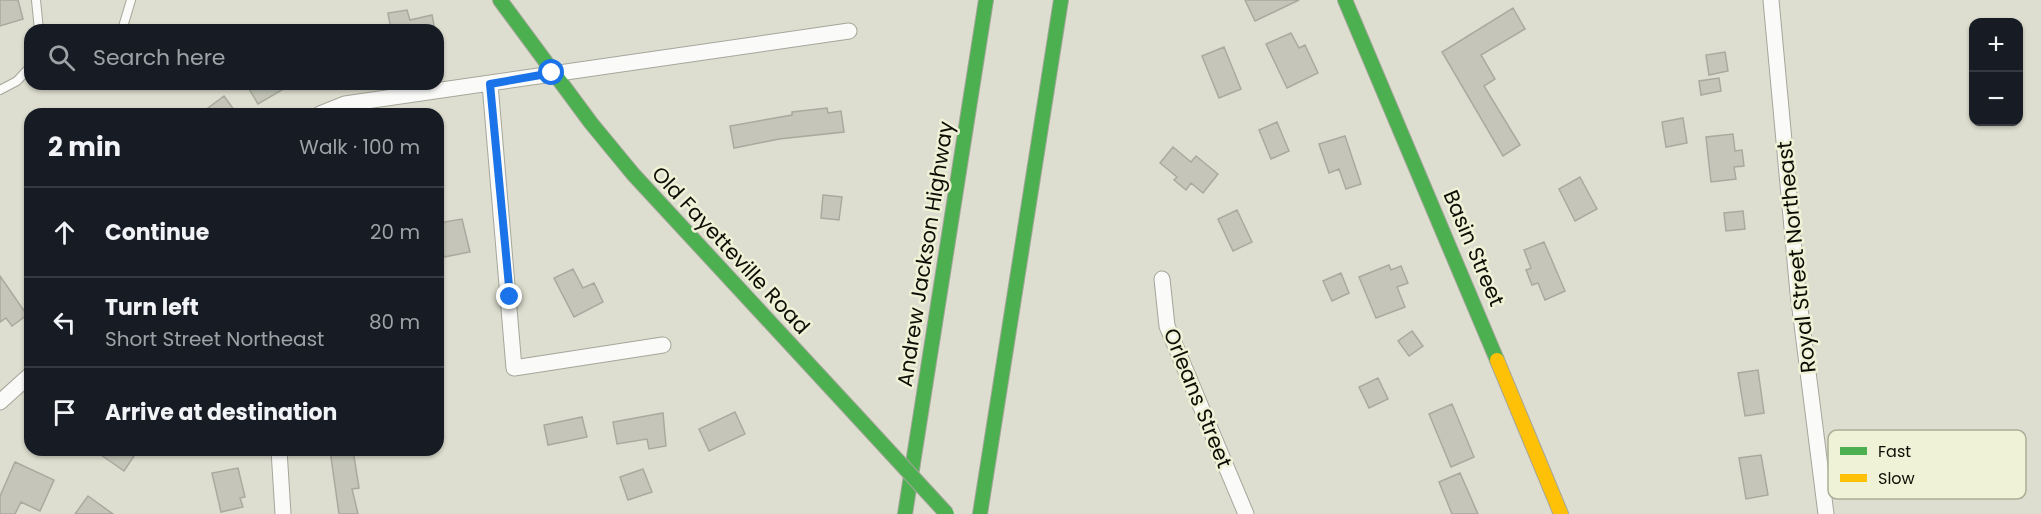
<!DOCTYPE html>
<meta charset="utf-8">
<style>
:root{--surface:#171b24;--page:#20242c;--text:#f1f3f6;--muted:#9ea1a6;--line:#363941}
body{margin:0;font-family:Poppins,sans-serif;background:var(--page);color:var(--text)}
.controls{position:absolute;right:18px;top:18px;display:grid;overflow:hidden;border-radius:12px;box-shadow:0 2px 4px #0004}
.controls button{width:54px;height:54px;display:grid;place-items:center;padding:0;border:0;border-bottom:2px solid var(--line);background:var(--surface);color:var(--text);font:30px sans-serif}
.stop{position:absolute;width:18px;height:18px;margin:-14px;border:4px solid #1a73e8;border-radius:50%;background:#fff}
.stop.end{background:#1a73e8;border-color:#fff;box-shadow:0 2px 6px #0008}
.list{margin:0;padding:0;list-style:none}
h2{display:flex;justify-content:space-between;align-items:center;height:78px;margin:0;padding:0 24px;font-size:26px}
h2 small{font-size:20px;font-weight:400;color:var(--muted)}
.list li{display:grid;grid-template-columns:39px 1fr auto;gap:18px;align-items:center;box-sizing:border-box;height:90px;padding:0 24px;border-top:2px solid var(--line)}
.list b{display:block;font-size:22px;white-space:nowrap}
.list p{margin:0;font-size:20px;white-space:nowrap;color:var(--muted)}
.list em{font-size:20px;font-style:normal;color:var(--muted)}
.icon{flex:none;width:33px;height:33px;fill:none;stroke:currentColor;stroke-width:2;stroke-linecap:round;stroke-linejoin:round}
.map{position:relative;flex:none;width:2041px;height:514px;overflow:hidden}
.search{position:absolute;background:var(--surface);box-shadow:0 2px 4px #0004;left:24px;top:24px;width:420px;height:66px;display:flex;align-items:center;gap:15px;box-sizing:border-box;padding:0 21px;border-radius:18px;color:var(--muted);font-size:22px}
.panel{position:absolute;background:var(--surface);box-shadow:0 2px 4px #0004;left:24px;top:108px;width:420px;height:348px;border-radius:18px}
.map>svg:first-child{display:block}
.building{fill:#c5c6b9;stroke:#a9aa9f;stroke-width:1.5}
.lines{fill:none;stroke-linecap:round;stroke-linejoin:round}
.lane-casing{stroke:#a5a69b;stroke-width:10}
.street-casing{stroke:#a5a69b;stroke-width:17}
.fast-casing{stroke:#a5a69b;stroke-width:16}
.slow-casing{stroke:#a5a69b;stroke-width:16}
.lane{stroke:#fafaf8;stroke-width:8}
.street{stroke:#fafaf8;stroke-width:15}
.fast{stroke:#4caf50;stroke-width:14}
.slow{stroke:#ffc107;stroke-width:14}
.fast-bridge-casing{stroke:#a5a69b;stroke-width:16;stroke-linecap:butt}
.fast-bridge{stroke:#4caf50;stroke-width:14}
.route{stroke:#1a73e8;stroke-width:8}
.labels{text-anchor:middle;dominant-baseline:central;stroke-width:5;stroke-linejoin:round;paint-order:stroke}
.street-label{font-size:21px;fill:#0d0e05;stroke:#eff2d6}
.key{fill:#eff2d6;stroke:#abae97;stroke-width:1.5}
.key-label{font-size:16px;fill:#0d0e05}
</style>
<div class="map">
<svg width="2041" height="514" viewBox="0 0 2041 514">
<rect width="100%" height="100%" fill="#dddecf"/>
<path class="building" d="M 0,0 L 18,0 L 23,19 L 0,26 Z
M 1245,0 L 1299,0 L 1255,21 Z
M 1513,8 L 1525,29 L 1481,55 L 1495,79 L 1484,86 L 1520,145 L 1503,156 L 1442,52 Z
M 407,10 L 410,20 L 432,15 L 435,30 L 391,30 L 388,13 Z
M 1291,33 L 1299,48 L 1305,45 L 1318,73 L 1287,88 L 1266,44 Z
M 1224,47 L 1241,89 L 1219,98 L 1202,56 Z
M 1725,52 L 1728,71 L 1709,75 L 1706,55 Z
M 1719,78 L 1721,91 L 1701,95 L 1699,81 Z
M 246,84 L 292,84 L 258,104 Z
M 224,96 L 237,114 L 200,114 Z
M 827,108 L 828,113 L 841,111 L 844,132 L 779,139 L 734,148 L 730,126 L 792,115 L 792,112 Z
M 1683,118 L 1687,143 L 1666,147 L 1662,122 Z
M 1277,122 L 1289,151 L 1271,159 L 1259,130 Z
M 1733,134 L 1735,151 L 1742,150 L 1744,166 L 1734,167 L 1736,179 L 1711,182 L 1706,137 Z
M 1345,136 L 1361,184 L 1346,189 L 1339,169 L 1329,173 L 1319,144 Z
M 1173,147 L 1191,162 L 1196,156 L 1218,174 L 1203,193 L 1191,183 L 1186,190 L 1174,180 L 1177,177 L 1160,163 Z
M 1580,177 L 1597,209 L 1575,221 L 1559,189 Z
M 823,195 L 842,197 L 839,220 L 821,218 Z
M 1237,210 L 1252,242 L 1233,251 L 1218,219 Z
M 1743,211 L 1745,229 L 1726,231 L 1724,213 Z
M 462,219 L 470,252 L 444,257 L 438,223 Z
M 1544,242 L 1565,291 L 1545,300 L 1538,283 L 1532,285 L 1526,270 L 1531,268 L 1524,250 Z
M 1389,265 L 1391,270 L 1401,266 L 1408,283 L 1397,287 L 1405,307 L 1376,318 L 1359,277 Z
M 573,269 L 583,288 L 594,283 L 603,302 L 574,317 L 554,278 Z
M 1341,273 L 1349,293 L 1332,301 L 1323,281 Z
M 0,276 L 27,315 L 12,326 L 6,318 L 0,322 Z
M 1412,331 L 1423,346 L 1409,356 L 1398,341 Z
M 1758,370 L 1764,413 L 1745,416 L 1738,373 Z
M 1378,378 L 1388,399 L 1369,408 L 1359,387 Z
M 1452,404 L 1474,457 L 1451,467 L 1429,414 Z
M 735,412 L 745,434 L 709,451 L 699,429 Z
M 663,413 L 666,446 L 649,449 L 647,439 L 617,444 L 613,422 Z
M 582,417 L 587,437 L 548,445 L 544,425 Z
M 94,450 L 138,450 L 124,471 Z
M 330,450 L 353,450 L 359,488 L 352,489 L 358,514 L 339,514 Z
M 1761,455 L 1768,495 L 1746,499 L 1739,458 Z
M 15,462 L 54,480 L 40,511 L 21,502 L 15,514 L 0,514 L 0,496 Z
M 238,468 L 245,497 L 240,498 L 243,507 L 221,512 L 212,473 Z
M 643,469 L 652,492 L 628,500 L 620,477 Z
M 1460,473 L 1478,514 L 1452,514 L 1439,482 Z
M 88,496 L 113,514 L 75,514 Z"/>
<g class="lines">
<g class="lane-casing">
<path id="lane" d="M 36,0 L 39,30
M 122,30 L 131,0
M 0,90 L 17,81 L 30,67"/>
</g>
<g class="street-casing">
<path id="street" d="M 1771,0 L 1798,293 L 1826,514
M 490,84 L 514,368 L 663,345
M 320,114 L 345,104 L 849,31
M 1162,279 L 1167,326 L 1246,514
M 0,402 L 30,375
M 279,450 L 283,514"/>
</g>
<g class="fast-casing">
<path id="fast" d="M 500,0 L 591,123 L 633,174 L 854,413
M 1345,0 L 1497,360
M 905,514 L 986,0
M 980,514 L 1061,0"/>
</g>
<g class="slow-casing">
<path id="slow" d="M 1497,360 L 1561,514"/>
</g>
<use href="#lane" class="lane"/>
<use href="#street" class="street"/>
<use href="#fast" class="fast"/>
<use href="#slow" class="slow"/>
<g class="fast-bridge-casing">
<path id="fast-bridge" d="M 854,413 L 947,514"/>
</g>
<use href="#fast-bridge" class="fast-bridge"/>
</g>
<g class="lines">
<path class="route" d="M 510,297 L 490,84 L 552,73"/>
</g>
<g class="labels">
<g class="street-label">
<text transform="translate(1474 248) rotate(67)">Basin Street</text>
<text transform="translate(731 250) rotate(47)">Old Fayetteville Road</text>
<text transform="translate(925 254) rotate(-81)">Andrew Jackson Highway</text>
<text transform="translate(1796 257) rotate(-96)">Royal Street Northeast</text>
<text transform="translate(1198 398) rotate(68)">Orleans Street</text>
</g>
</g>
<rect x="1828" y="430" width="198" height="69" rx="9" class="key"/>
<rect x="1840" y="447" width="27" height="8" fill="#4caf50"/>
<rect x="1840" y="474" width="27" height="8" fill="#ffc107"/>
<g class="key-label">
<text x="1878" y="457">Fast</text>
<text x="1878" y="484">Slow</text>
</g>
</svg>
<div class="controls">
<button>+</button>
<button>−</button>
</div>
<div class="stop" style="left:552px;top:73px"></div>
<div class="stop end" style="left:510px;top:297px"></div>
<div class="search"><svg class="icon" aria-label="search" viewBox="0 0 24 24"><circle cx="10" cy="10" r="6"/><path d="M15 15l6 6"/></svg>Search here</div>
<section class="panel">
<h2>2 min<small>Walk · 100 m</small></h2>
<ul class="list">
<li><svg class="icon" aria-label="ahead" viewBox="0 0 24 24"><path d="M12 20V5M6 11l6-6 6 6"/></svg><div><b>Continue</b></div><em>20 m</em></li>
<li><svg class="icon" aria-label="left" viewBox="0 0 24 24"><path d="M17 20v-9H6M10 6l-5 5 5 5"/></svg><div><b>Turn left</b><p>Short Street Northeast</p></div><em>80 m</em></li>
<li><svg class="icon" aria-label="arrive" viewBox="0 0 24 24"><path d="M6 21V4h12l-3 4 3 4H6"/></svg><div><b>Arrive at destination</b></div></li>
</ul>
</section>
</div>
